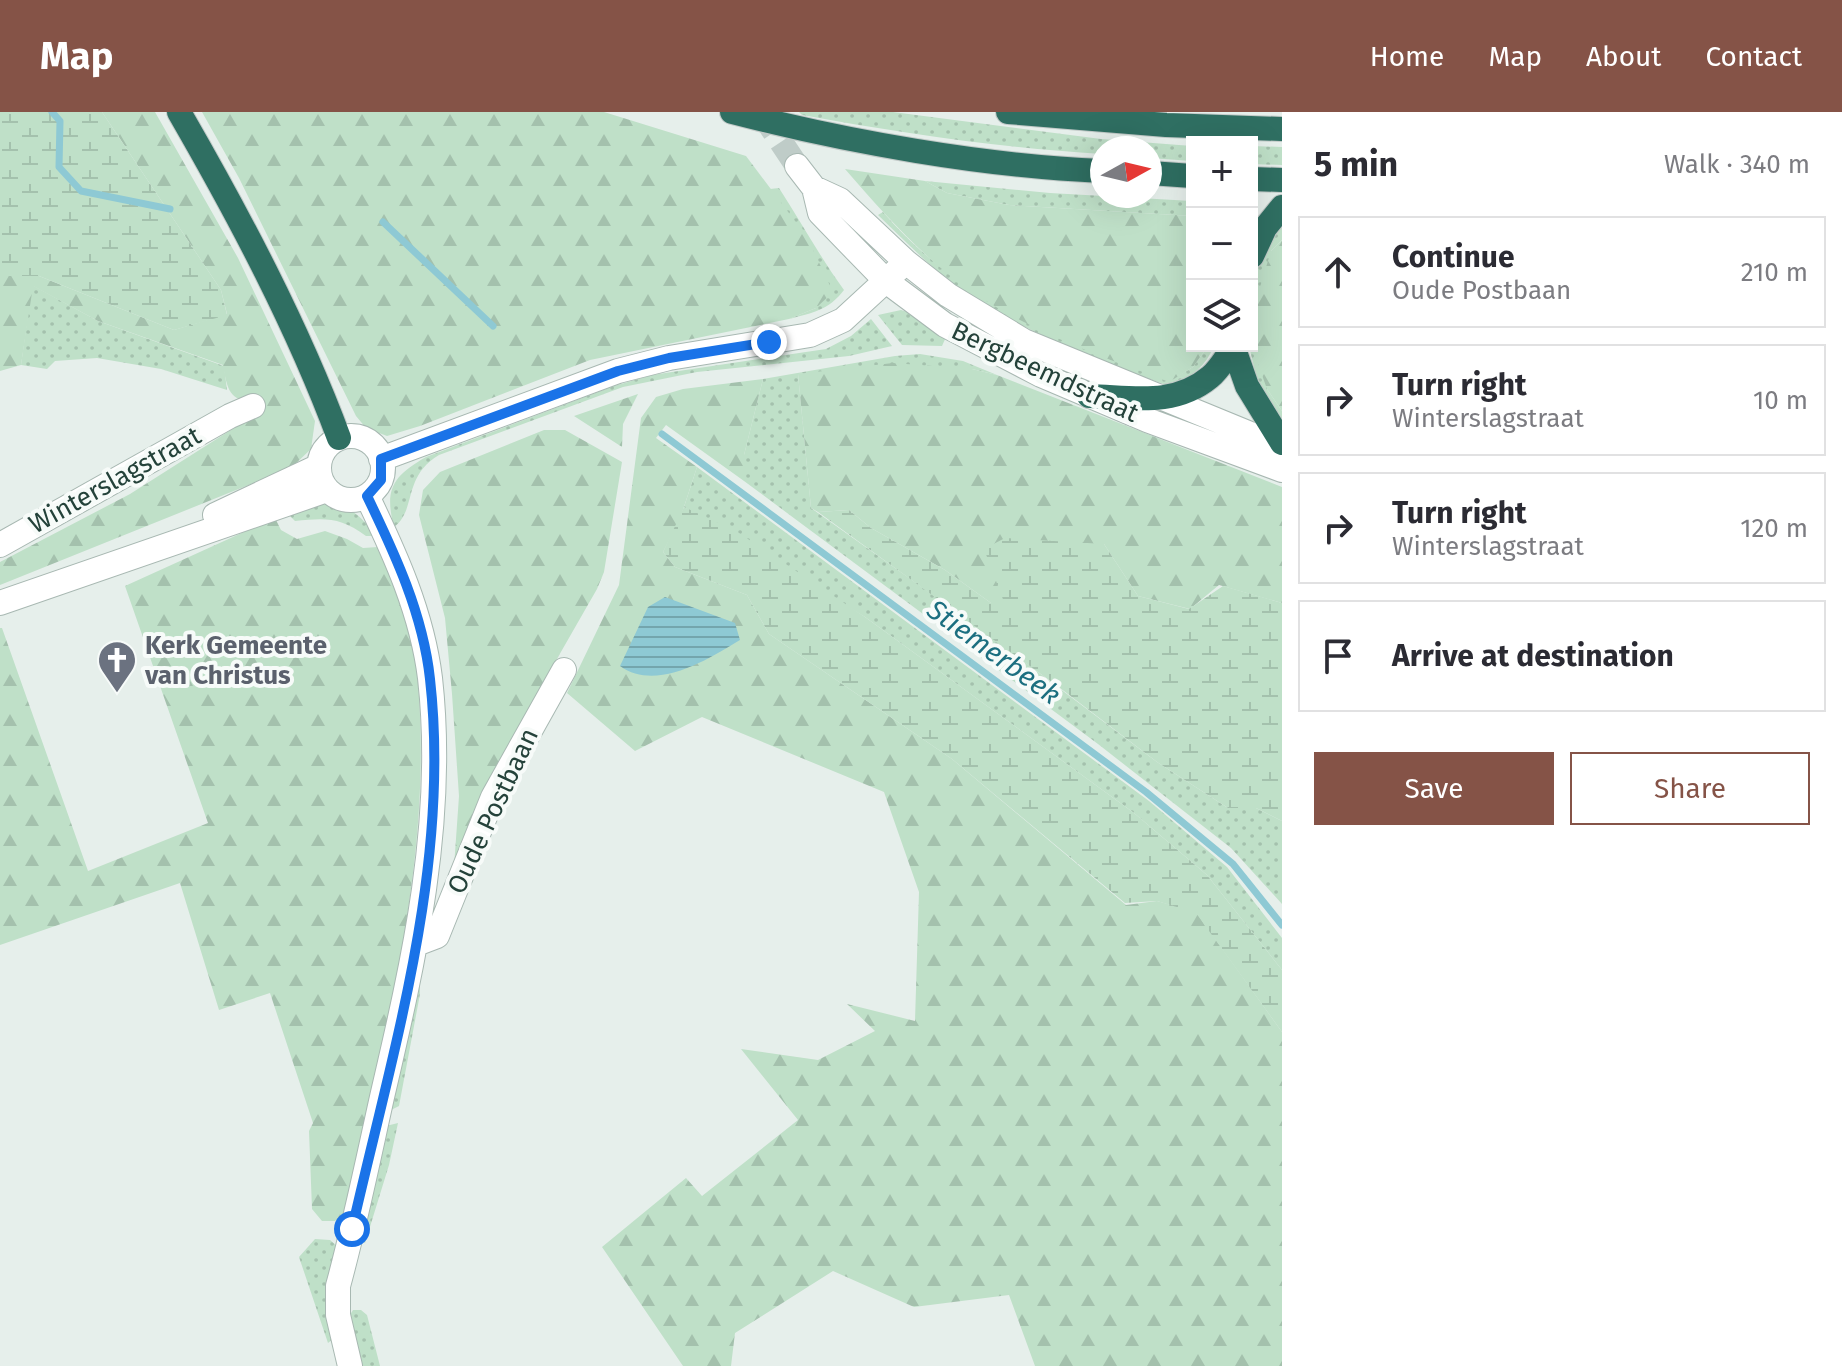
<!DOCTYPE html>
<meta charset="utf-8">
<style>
:root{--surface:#fff;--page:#f2f2f3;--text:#2b2b33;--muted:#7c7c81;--line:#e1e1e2;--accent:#855347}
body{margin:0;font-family:"Fira Sans",sans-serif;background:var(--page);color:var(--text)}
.controls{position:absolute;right:24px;top:24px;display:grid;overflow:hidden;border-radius:0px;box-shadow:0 8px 32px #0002}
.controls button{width:72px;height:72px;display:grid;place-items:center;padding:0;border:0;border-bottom:2px solid var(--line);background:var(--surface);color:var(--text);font:40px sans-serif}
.compass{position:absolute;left:1090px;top:24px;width:72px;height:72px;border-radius:50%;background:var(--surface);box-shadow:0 8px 32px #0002;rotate:82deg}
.stop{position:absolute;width:24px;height:24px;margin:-18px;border:6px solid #1a73e8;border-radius:50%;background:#fff}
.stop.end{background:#1a73e8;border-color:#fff;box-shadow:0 2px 8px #0008}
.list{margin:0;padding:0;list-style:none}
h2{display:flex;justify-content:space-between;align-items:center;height:104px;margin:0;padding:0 32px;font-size:34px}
h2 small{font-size:26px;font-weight:400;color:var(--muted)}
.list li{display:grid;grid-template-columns:52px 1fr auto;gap:24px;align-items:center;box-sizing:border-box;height:112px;margin:0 16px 16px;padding:0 16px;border:2px solid var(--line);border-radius:0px}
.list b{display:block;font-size:30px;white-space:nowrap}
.list p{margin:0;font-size:26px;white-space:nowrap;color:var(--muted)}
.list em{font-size:26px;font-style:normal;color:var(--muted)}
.actions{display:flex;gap:16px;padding:24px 32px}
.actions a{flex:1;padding:18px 0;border:2px solid var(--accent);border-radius:0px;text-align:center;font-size:28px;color:var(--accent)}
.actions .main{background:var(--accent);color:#fff}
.icon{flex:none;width:44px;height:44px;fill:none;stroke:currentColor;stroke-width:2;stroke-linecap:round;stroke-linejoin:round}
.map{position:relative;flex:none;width:1282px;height:1254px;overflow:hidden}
header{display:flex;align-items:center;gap:48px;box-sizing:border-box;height:112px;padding:0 40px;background:var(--accent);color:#fff}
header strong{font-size:38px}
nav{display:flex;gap:44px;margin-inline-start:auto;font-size:28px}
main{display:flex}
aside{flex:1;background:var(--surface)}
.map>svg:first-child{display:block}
.grass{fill:url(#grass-dots)}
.forest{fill:url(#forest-firs)}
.wetland{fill:url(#wetland-marsh)}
.water{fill:url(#water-rules)}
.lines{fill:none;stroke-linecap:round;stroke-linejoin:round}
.stream{stroke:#8ec9d4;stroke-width:7}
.minor-tunnel{stroke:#bfccc8;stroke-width:24;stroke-dasharray:24 12;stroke-linecap:butt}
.minor-casing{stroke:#a8b8b2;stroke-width:26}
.highway-casing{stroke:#c2cac8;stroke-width:26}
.minor{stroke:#fff;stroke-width:24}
.highway{stroke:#2f6f62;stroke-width:24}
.route{stroke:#1a73e8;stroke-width:10}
.labels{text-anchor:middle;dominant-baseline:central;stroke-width:8;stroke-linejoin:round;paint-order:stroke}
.street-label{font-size:26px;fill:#24423a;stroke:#f7fbf9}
.worship-label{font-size:26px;font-weight:bold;fill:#5b616d;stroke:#f7fbf9;text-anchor:start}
.water-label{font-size:28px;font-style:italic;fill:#1c6f80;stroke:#f7fbf9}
</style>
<header>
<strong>Map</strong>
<nav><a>Home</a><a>Map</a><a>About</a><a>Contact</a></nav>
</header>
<main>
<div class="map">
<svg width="1282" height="1254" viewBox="0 0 1282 1254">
<defs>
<pattern id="grass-dots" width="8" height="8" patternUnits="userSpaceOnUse" patternTransform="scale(2)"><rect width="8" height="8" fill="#bfe0c8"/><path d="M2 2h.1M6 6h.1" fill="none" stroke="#a4c1ad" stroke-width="1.8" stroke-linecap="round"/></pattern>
<pattern id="forest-firs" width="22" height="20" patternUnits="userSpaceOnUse" patternTransform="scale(2)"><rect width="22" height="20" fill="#bfe0c8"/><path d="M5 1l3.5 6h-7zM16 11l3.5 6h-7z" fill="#a4c1ad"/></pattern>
<pattern id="wetland-marsh" width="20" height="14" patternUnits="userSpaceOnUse" patternTransform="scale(2)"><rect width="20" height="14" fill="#bfe0c8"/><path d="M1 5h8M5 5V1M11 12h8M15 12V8" fill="none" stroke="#a4c1ad"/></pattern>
<pattern id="water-rules" width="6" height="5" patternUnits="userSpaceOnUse" patternTransform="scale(2)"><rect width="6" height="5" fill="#8ec9d4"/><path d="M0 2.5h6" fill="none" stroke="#74a5ad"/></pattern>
</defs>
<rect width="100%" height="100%" fill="#e6efeb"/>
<path class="grass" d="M 799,0 L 893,0 L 1101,27 L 1192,34 L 1192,49 L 1150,46 L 1150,36 L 1102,36 L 1102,42 C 1001,36 901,21 802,3 Z
M 1252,34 L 1282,35 L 1282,53 L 1252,52 Z
M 925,69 L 1050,81 L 1192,89 L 1192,104 L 1009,93 L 947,81 Z
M 779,76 C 801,110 820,145 844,178 C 829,198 812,201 789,207 L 816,196 L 770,77 Z
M 883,100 C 958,188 1064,230 1169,269 L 1193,255 L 1208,234 L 1214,234 C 1206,254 1191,265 1172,275 C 1095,248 1011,216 946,166 C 922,147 900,124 878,103 Z
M 1282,110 L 1282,128 L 1271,139 L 1267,277 L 1282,299 L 1282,310 L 1258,272 L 1249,234 L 1252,234 L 1252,176 L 1260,146 Z
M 32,173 L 98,209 L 224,254 L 227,278 L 161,257 L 97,246 L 55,249 L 47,257 L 21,253 Z
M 901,198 L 920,204 L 946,225 L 942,234 L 902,233 L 878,203 Z
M 871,207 L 892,234 L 849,244 L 697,260 L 623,275 L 439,343 C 402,365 417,398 394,415 C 384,377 393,364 426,345 L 614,274 L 652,263 L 826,237 L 851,224 Z
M 920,242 L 963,249 L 997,263 L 972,257 L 798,262 L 811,396 L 993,526 L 1157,650 L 1228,696 L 1256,696 L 1282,709 L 1282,792 L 1231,736 L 1098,632 L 744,369 L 744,343 L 763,267 L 895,244 Z
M 697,355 L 1149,689 L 1227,755 L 1282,826 L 1282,858 L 1207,763 L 1134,701 L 865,505 L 684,395 Z
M 322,388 C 348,393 360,402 376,424 L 366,424 C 340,405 326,406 295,409 L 287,401 Z
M 414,874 L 420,875 L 420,882 L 399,994 L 391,998 Z
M 398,1011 L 389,1053 L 365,1131 L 359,1124 L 382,1015 Z
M 315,1127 L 330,1128 L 337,1134 L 333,1227 L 328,1231 L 299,1145 Z
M 353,1198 L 361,1198 L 367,1203 L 380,1254 L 358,1254 L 348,1206 Z"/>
<path class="forest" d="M 102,0 L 155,0 L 238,146 L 315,309 L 311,337 L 291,356 L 0,473 L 0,450 L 130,382 L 264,297 C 233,284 229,290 223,253 L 98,209 L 33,174 L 21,253 L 0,259 L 0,164 L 39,164 L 174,218 L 227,202 L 221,178 Z
M 202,0 L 604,0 L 746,44 L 807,125 L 833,180 L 816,196 L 789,207 L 590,248 L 420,314 L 387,324 L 366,316 L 356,304 L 239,66 Z
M 845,57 L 925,69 L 947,81 L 1009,93 L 1192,104 L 1192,234 L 1208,234 L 1193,255 L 1169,270 C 1092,241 1013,214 948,162 C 910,131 877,94 845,57 Z
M 1282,128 L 1282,299 L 1267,277 L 1257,249 L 1253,198 L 1271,139 Z
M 893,251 L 972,257 L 997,263 L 1282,375 L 1282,491 L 1219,473 L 1190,497 L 1138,484 L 1104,432 L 1004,491 L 991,491 L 945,458 L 871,416 L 849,398 L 818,400 L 811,396 L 798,262 Z
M 763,267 L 744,343 L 744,369 L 666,313 L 656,326 L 697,355 L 680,407 L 663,440 L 675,455 L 747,483 L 769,522 L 952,647 L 1126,793 L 1157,789 L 1196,800 L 1282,920 L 1282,1254 L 1035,1254 L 1009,1183 L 914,1195 L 833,1159 L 735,1221 L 731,1254 L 683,1254 L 602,1135 L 686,1066 L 702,1084 L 798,1008 L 741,937 L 818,948 L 875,919 L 847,892 L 915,909 L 919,780 L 884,680 L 702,605 L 635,639 L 567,581 L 619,473 L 641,306 L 656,285 L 683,277 Z
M 638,282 L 623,312 L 622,335 L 574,304 Z
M 544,318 L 565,318 L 622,350 L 604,460 L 597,477 L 534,587 L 454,755 L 459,684 L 452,582 L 445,506 L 419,403 L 423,378 L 440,360 Z
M 275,406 L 281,418 L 297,427 L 325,419 L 347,427 L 363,436 L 378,435 C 392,472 411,511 416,550 C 437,737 385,920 345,1101 L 335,1109 L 322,1109 L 312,1097 L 309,1019 L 313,1011 L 270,881 L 219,898 L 180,771 L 0,833 L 0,516 L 2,516 L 88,759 L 208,711 L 125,474 Z"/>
<path class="wetland" d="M 0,0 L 102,0 L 221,178 L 227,203 L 174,218 L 39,164 L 0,164 Z
M 684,395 L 736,419 L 865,505 L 1134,701 L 1207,763 L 1282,858 L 1282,920 L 1196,801 L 1157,789 L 1125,791 L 952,647 L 769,522 L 747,483 L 675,455 L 663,440 Z
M 849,398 L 871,416 L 945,458 L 991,491 L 1004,490 L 984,437 L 1005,426 L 1104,432 L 1138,484 L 1189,497 L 1223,474 L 1282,491 L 1282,709 L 1256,696 L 1228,696 L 1157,650 L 1060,576 L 818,400 Z"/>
<path class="water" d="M 665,485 L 735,511 L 740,528 C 707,548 656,580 620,554 L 648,495 Z"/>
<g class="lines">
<path class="stream" d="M 52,0 L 60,9 L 59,55 L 81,79 L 170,97
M 383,110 L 493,214
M 662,322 L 1146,680 L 1233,752 L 1282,813"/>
<path class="minor-tunnel" d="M 761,0 L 797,54"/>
<g class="minor-casing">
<path id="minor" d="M 797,54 L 814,76 L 820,101 L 886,169 L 945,213 L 1041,263 L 1147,308 L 1282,358
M 814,76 L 840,88 L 906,150 L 948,183 L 1024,229 L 1282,335
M319 356a32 32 0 1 1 64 0a32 32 0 1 1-64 0Z
M 381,347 L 618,259 L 669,246 L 810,223 L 843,208 L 906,150
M 215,403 L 319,354
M 0,433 L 230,304 L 253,294
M 0,491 L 327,378
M 416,832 L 437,824 L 493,685 L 564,558
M 350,1254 L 338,1203 L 338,1174 C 355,1112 368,1048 382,985 C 414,848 446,708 430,566 C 422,501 395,442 367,384"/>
</g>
<g class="highway-casing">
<path id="highway" d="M 179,0 C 239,104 297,213 339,326
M 732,0 C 848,30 983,54 1102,59
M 1008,0 L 1166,13 L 1282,17
M 1150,61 L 1192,64
M 1252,67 L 1282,68
M 1252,144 L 1265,116 L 1282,95
M 1233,234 L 1247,274 L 1282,331
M 1089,284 C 1132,285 1174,295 1210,265 C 1219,258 1226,245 1233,236"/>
</g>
<use href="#minor" class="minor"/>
<use href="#highway" class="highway"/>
</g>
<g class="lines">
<path class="route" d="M 352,1117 C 393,937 451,753 430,567 C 423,502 395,442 367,384 L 381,368 L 381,347 L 618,259 L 669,246 L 769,230"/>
</g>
<defs>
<g id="church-pin" transform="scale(2)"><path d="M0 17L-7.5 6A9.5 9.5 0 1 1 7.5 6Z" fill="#6b7280" stroke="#f7fbf9"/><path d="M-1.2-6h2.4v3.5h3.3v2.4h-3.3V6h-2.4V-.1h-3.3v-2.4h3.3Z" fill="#fff"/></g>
</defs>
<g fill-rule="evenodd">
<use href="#church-pin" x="117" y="548"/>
</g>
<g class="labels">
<g class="street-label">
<text transform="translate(1045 260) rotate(25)">Bergbeemdstraat</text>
<text transform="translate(115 368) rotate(-29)">Winterslagstraat</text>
<text transform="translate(493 699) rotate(-65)">Oude Postbaan</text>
</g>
<g class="worship-label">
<text x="145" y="533">Kerk Gemeente<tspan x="145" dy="30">van Christus</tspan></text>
</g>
<g class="water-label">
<text transform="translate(994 540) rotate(36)">Stiemerbeek</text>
</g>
</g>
</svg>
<div class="controls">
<button>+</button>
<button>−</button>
<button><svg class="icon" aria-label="layers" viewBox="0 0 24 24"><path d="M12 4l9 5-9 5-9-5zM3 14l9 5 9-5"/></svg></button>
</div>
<svg class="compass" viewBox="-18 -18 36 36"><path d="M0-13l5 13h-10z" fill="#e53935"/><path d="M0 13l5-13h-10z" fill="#7c7c81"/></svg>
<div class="stop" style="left:352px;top:1117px"></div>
<div class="stop end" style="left:769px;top:230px"></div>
</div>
<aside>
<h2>5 min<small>Walk · 340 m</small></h2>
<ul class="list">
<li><svg class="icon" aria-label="ahead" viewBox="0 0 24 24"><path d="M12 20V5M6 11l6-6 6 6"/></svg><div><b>Continue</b><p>Oude Postbaan</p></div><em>210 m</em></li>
<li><svg class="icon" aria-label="right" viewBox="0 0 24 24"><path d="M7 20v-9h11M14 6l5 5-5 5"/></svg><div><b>Turn right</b><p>Winterslagstraat</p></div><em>10 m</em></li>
<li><svg class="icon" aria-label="right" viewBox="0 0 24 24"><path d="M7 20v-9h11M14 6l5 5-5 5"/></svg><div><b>Turn right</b><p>Winterslagstraat</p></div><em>120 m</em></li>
<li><svg class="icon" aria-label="arrive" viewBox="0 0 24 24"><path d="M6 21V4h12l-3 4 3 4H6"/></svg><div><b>Arrive at destination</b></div></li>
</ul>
<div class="actions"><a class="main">Save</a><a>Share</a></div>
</aside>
</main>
